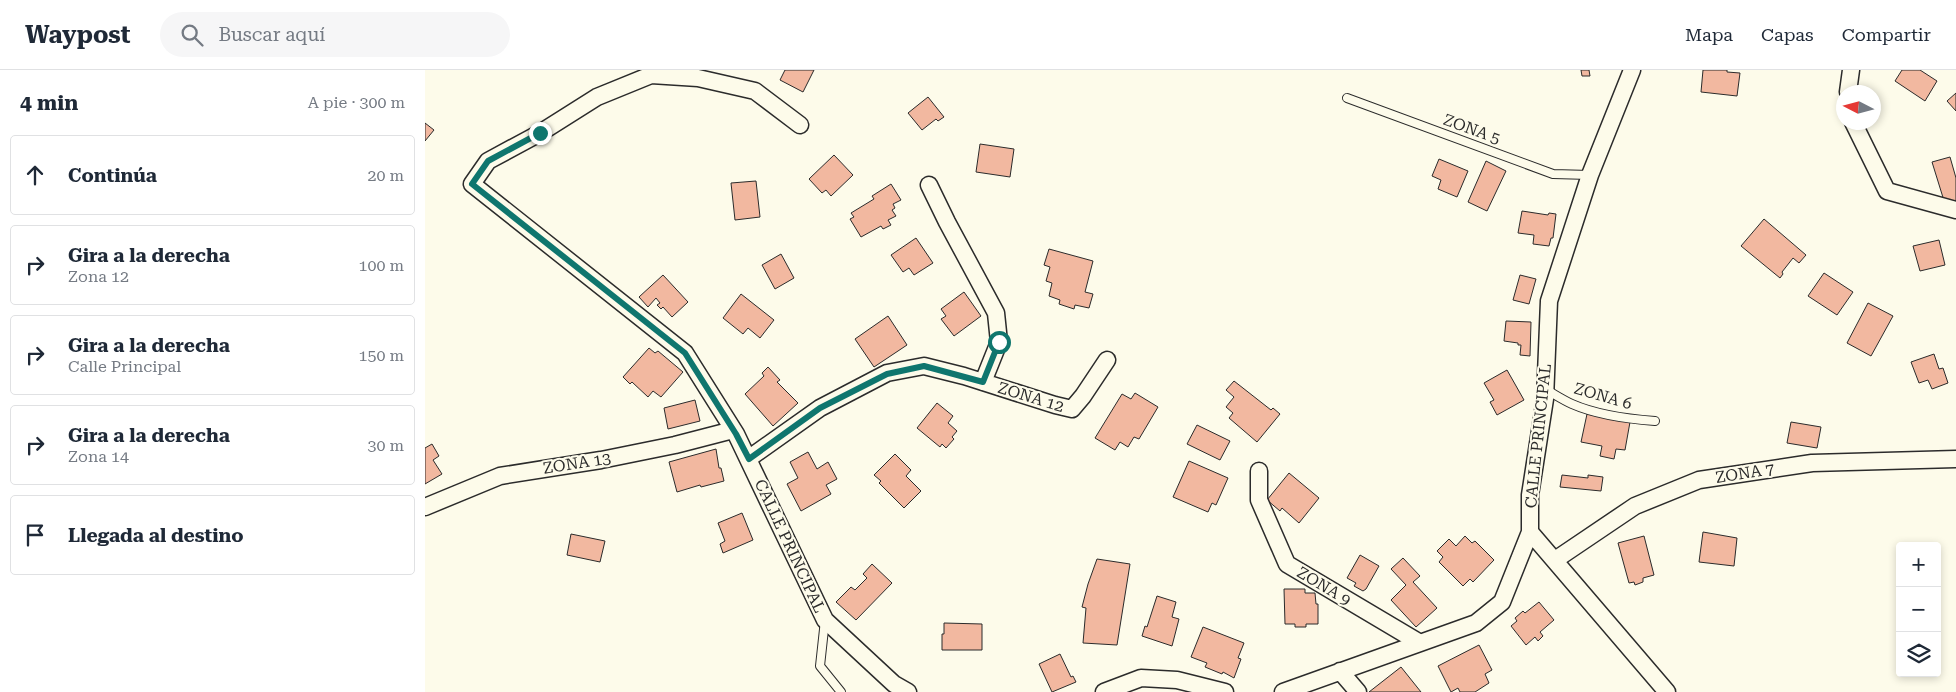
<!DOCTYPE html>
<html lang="es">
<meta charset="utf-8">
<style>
:root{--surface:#fff;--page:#f6f6f7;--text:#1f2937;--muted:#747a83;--line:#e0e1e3}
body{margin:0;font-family:"Roboto Serif",serif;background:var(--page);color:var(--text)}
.controls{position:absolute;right:15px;bottom:15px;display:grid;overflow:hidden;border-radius:5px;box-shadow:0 2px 8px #0003}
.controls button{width:45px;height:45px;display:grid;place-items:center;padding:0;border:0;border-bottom:1px solid var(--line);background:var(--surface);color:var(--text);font:25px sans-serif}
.compass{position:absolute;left:1411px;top:15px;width:45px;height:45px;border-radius:50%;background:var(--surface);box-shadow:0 2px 8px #0003;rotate:276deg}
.stop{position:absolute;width:15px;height:15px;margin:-11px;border:4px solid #0f766e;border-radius:50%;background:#fff}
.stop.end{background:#0f766e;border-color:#fff;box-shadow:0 1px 5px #0008}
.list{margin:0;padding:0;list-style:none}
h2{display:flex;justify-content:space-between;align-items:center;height:65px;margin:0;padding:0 20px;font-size:21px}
h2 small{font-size:16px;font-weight:400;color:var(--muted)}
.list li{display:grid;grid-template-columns:32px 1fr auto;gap:15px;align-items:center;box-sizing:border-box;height:80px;margin:0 10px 10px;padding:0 10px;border:1px solid var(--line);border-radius:5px}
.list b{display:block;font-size:19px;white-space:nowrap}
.list p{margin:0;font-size:16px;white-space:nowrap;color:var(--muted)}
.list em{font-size:16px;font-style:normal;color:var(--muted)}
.icon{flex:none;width:28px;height:28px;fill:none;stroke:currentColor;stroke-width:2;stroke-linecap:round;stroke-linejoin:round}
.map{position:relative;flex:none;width:1531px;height:622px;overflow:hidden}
header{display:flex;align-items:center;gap:30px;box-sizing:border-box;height:70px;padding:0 25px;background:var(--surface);border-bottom:1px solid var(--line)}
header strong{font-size:24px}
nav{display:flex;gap:28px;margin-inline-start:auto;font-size:18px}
.search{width:350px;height:45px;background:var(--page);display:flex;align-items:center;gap:12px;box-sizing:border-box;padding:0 18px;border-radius:28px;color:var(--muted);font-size:19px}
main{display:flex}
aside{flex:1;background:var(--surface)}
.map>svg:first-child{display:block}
.building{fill:#f2b8a0;stroke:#2b2b2b}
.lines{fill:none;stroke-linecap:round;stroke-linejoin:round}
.lane-casing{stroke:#2b2b2b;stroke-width:10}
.street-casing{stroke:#2b2b2b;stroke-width:19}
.lane{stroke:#fdfbea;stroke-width:8}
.street{stroke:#fdfbea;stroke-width:16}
.route{stroke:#0f766e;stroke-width:6}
.labels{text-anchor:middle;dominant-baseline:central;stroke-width:4;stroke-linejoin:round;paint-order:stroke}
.street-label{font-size:16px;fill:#2b2b2b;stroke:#fdfbea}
</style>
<header>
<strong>Waypost</strong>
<div class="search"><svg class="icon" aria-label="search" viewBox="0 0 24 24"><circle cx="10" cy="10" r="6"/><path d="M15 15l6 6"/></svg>Buscar aquí</div>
<nav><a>Mapa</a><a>Capas</a><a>Compartir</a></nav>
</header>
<main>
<aside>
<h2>4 min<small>A pie · 300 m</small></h2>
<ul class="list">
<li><svg class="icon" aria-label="ahead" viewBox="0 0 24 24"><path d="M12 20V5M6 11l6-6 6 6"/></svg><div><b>Continúa</b></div><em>20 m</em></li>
<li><svg class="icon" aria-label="right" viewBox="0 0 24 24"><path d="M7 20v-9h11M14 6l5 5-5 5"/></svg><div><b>Gira a la derecha</b><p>Zona 12</p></div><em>100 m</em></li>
<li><svg class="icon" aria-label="right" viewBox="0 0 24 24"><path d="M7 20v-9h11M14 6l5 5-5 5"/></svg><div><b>Gira a la derecha</b><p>Calle Principal</p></div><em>150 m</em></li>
<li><svg class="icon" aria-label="right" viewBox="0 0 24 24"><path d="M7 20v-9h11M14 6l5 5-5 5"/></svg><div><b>Gira a la derecha</b><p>Zona 14</p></div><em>30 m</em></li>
<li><svg class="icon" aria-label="arrive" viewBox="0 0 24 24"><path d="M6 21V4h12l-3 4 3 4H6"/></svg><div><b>Llegada al destino</b></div></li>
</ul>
</aside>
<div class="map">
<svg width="1531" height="622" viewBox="0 0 1531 622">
<rect width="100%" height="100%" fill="#fdfbea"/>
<path class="building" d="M 360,0 L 389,0 L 378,22 L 355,10 Z
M 1156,0 L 1164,0 L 1165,6 L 1157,6 Z
M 1278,0 L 1302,0 L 1302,2 L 1315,3 L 1312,26 L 1276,22 Z
M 1477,0 L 1495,0 L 1512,11 L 1500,31 L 1470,11 Z
M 1531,23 L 1531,41 L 1522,31 Z
M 503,27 L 519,47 L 513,51 L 511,49 L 497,60 L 483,43 Z
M 0,53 L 9,60 L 0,71 Z
M 555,74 L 589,79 L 585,107 L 551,102 Z
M 409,85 L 428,105 L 406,126 L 401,120 L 397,123 L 384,109 Z
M 1525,87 L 1531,108 L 1531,131 L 1520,134 L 1507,92 Z
M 1014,89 L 1043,101 L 1032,127 L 1013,119 L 1016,110 L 1007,106 Z
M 1061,91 L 1081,101 L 1062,141 L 1043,132 Z
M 331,111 L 335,147 L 310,150 L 306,113 Z
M 466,114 L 476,130 L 468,134 L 470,138 L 467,140 L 471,146 L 463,150 L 466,155 L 458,159 L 456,156 L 436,167 L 425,149 L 429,147 L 426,143 L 449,129 L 447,126 Z
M 1097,141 L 1123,145 L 1124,143 L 1131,144 L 1128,168 L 1126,168 L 1124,176 L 1108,174 L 1109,165 L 1093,163 Z
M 1339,149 L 1381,185 L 1374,193 L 1368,188 L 1357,202 L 1358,204 L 1355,208 L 1316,176 Z
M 491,168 L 508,193 L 489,205 L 484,198 L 478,202 L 466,185 Z
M 1514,170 L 1520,195 L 1495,201 L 1488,176 Z
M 624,179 L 668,191 L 660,222 L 668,224 L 664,238 L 650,235 L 649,239 L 634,234 L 635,230 L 624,226 L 627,213 L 621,211 L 625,197 L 619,195 Z
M 356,184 L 369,208 L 350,219 L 337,195 Z
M 1399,203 L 1428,222 L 1412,245 L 1383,226 Z
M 238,205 L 263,232 L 247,247 L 238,237 L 236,239 L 232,235 L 235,233 L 231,228 L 223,237 L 214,227 Z
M 1095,205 L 1111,209 L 1104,234 L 1088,230 Z
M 539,222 L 556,246 L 529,266 L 516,249 L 521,246 L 516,239 Z
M 316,224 L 349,250 L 335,268 L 323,258 L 318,264 L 298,248 Z
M 1443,233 L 1468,246 L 1446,286 L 1422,273 Z
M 463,246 L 482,275 L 449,297 L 430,269 Z
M 1081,251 L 1106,252 L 1105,286 L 1095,285 L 1096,275 L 1093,275 L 1093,273 L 1079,271 Z
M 224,278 L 230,283 L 233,281 L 258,302 L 236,327 L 228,321 L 223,327 L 207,312 L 205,314 L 198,307 Z
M 1509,284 L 1514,299 L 1518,298 L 1523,313 L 1507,319 L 1503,310 L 1494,313 L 1486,292 Z
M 343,297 L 355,310 L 352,312 L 373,333 L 348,356 L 320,324 L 339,306 L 337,303 Z
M 1082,300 L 1099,330 L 1072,345 L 1065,332 L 1069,330 L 1059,313 Z
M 809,311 L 846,340 L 848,338 L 855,344 L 832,372 L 804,348 L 808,343 L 801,337 L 809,327 L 801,320 Z
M 710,323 L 733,337 L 714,369 L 709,367 L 703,377 L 695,372 L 690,380 L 670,368 L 697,324 L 706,329 Z
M 270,330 L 275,351 L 243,359 L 239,338 Z
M 512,333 L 528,346 L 523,353 L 532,361 L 527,367 L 529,369 L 521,378 L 517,374 L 515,377 L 492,358 Z
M 1162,344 L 1205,352 L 1200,380 L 1191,379 L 1189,389 L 1175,386 L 1177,376 L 1156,372 Z
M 1366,352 L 1396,357 L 1392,378 L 1362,373 Z
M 772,355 L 805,371 L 795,390 L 762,374 Z
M 7,374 L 14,386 L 8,390 L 17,404 L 0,414 L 0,378 Z
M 291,379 L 294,398 L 296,398 L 299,411 L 276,417 L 275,415 L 252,422 L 244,392 Z
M 383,382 L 392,399 L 403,392 L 412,409 L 401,415 L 406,424 L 376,441 L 362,414 L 373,408 L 365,392 Z
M 470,384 L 486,400 L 481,406 L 496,421 L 479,438 L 454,413 L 456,411 L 449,405 Z
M 764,391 L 803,408 L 791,435 L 787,433 L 783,442 L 748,427 Z
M 864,403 L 894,428 L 874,453 L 857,438 L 855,441 L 842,430 Z
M 1137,405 L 1163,408 L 1163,405 L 1178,407 L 1176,421 L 1135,417 Z
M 317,443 L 328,470 L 298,483 L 295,474 L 300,471 L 293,453 Z
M 1278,462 L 1312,468 L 1309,496 L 1274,492 Z
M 146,464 L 180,471 L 175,492 L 142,485 Z
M 1040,466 L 1047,473 L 1050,471 L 1069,490 L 1048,512 L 1045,509 L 1038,516 L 1014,492 L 1018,487 L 1012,481 L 1024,469 L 1031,476 Z
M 1219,466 L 1229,505 L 1218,508 L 1218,512 L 1210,515 L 1209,512 L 1204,513 L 1193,473 Z
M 935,485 L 954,496 L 941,519 L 938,521 L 929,516 L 931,513 L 922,508 Z
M 978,488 L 995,506 L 988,512 L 1012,538 L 991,557 L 966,530 L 981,515 L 966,499 Z
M 672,489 L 705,494 L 692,575 L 658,573 L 661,538 L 657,537 L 663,514 Z
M 447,494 L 467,513 L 431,550 L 411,532 L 426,517 L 430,520 L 442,508 L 438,504 Z
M 859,519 L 880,519 L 880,523 L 890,523 L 891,534 L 893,534 L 893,554 L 881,554 L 881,557 L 870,557 L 870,554 L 860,554 Z
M 732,526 L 751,532 L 747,547 L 754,549 L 747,576 L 717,566 L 720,556 L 722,557 Z
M 1114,532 L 1129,550 L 1115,562 L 1118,566 L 1113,571 L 1110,567 L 1101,575 L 1086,556 L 1092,551 L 1090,548 L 1098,541 L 1100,543 Z
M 519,553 L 557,554 L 557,580 L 517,580 L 517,564 L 519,564 Z
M 778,557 L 819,573 L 813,588 L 816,589 L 809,608 L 798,602 L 797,604 L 780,597 L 782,593 L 766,587 Z
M 1054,575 L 1067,600 L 1060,604 L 1064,613 L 1050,622 L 1035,622 L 1033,618 L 1026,622 L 1013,596 Z
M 635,584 L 646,607 L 648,606 L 651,612 L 627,622 L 614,594 Z
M 976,597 L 996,622 L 944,622 Z"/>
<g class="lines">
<g class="lane-casing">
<path id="lane" d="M 922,28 L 1128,104 L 1165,105
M 1120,319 C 1129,324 1138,330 1147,334 C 1172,345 1203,349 1230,351
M 400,550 L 395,596 L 416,622"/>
</g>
<g class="street-casing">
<path id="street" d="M 1423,22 L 1426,0
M 1428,52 L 1462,121 L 1531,140
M 375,55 L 330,21 L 273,8 L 226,5 L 172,27 L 115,63 L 63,91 L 47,114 L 260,283 L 311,364 L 400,550 L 469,614 L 483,622
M 504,115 L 522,152 L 571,243 L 574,272 L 558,312
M 323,389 L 395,338 L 462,303 L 499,296 L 539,306 L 630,335 L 647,339 L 658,326 L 682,290
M 834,401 L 834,430 L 862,494 L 995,573
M 0,437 L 75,406 L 176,390 L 250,375 L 308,360
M 1105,462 L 1242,622
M 1130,490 L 1210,436 L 1274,410 L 1387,393 L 1531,389
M 915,601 L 933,622
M 679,622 L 716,608 L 752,610 L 800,622
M 858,622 L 1051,553 L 1077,532 L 1105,462 L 1105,425 L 1120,329 L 1124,231 L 1165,105 L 1207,0"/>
</g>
<use href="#lane" class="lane"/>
<use href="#street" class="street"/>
</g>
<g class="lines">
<path class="route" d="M 115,63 L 63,91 L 47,114 L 260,283 L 311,364 L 324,389 L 395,338 L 462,304 L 499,296 L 558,312 L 574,272"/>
</g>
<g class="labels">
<g class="street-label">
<text transform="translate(1047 59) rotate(20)">ZONA 5</text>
<text transform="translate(1178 326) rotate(16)">ZONA 6</text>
<text transform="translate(606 327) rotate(17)">ZONA 12</text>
<text transform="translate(1113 366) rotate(-84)">CALLE PRINCIPAL</text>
<text transform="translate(152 393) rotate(-9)">ZONA 13</text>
<text transform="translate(1320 403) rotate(-9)">ZONA 7</text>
<text transform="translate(365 476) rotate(65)">CALLE PRINCIPAL</text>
<text transform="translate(899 516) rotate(31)">ZONA 9</text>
</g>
</g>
</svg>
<div class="controls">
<button>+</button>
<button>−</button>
<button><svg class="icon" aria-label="layers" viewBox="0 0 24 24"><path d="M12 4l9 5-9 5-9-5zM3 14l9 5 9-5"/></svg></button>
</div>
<svg class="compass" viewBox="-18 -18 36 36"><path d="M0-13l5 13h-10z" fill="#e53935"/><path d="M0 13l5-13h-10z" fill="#747a83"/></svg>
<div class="stop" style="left:574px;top:272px"></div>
<div class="stop end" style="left:115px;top:63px"></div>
</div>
</main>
